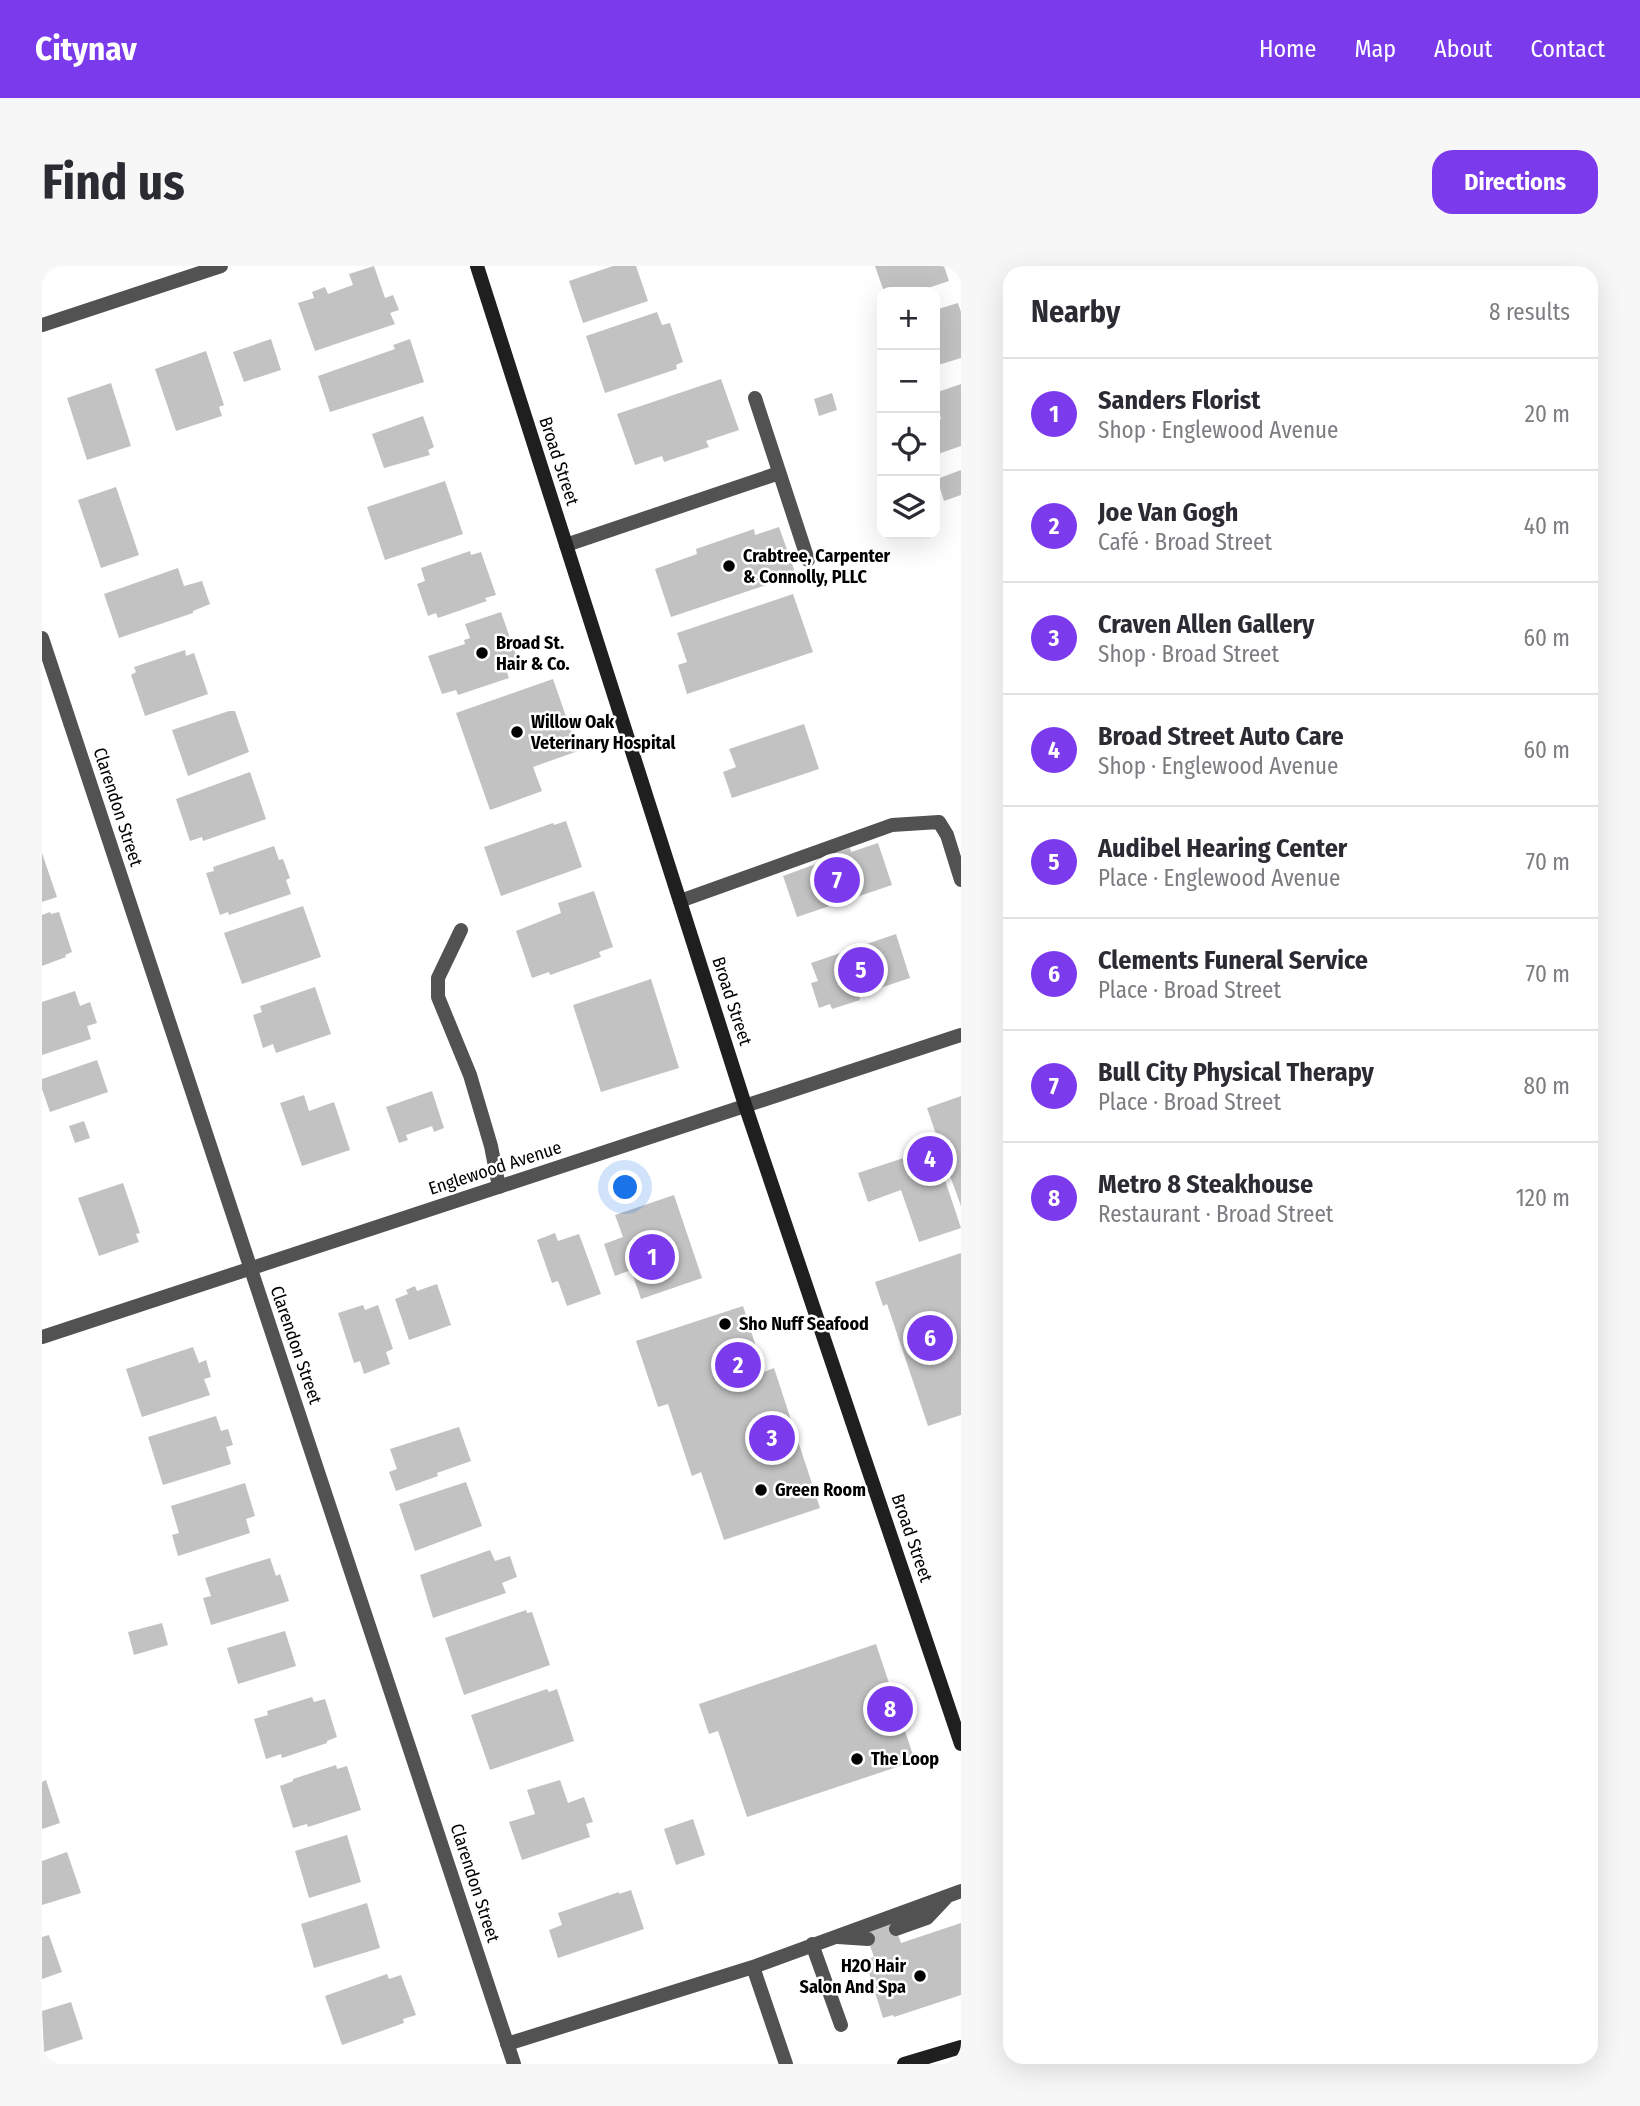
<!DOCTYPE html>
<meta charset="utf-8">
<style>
:root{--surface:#fff;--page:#f7f7f7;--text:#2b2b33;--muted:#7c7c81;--line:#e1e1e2;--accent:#7c3aed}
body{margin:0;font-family:"Fira Sans Condensed",sans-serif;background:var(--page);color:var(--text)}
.controls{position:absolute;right:21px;top:21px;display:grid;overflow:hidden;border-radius:14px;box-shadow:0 7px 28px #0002}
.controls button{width:63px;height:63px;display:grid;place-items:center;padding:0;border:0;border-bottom:2px solid var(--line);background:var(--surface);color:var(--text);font:35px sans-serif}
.you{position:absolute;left:584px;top:922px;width:24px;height:24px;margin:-18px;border:5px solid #fff;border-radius:50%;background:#1a73e8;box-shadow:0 0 0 10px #1a73e833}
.badge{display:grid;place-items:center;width:46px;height:46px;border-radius:50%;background:var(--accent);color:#fff;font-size:23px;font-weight:700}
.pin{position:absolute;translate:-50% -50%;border:4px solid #fff;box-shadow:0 2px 7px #0006}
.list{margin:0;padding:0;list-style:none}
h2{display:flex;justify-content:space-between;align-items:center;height:91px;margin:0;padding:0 28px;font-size:30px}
h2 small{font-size:23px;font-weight:400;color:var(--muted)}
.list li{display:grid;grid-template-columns:46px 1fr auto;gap:21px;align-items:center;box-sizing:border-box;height:112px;padding:0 28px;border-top:2px solid var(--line)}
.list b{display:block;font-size:26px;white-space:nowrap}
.list p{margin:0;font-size:23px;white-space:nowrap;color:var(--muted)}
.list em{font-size:23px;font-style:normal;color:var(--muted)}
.icon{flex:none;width:38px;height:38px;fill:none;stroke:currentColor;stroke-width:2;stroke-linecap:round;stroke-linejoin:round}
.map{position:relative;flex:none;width:919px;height:1798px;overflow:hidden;border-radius:21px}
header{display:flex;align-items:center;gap:42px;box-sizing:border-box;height:98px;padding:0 35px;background:var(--accent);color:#fff}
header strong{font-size:33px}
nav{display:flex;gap:38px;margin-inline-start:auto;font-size:24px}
.intro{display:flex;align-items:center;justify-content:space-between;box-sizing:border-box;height:168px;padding:0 42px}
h1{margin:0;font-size:49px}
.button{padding:18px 32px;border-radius:21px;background:var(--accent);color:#fff;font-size:24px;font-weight:700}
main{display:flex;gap:42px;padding:0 42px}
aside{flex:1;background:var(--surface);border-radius:21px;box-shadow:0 7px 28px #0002}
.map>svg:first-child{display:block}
.building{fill:#c2c2c2}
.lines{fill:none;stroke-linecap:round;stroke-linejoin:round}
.lane{stroke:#525252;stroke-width:14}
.street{stroke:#525252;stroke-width:14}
.secondary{stroke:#1f1f1f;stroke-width:14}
.poi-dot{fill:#000;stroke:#fff;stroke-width:2.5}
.labels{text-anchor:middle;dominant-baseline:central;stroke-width:5;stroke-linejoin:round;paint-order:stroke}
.street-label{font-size:18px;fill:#000;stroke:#fff}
.poi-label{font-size:18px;font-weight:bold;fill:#000;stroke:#fff;text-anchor:start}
</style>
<header>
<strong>Citynav</strong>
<nav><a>Home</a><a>Map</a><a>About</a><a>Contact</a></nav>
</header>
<div class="intro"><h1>Find us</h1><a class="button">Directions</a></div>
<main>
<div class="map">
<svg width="919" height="1798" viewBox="0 0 919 1798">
<rect width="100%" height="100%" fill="#fff"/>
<path class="building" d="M 332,0 L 343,32 L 351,29 L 357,44 L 348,47 L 353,58 L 273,85 L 256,37 L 272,32 L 270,26 L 283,21 L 286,28 L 311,19 L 307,8 Z
M 571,0 L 594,0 L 606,35 L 541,57 L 527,15 Z
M 833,0 L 902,0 L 907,15 L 874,26 L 842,26 Z
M 916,37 L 919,46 L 919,92 L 893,100 L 893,44 Z
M 615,46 L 620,59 L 628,57 L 641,96 L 634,99 L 635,103 L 563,127 L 544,70 Z
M 229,73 L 239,104 L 202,116 L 191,86 Z
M 368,73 L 382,116 L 288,146 L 276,110 L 353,83 L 351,79 Z
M 164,85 L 182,139 L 177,141 L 180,150 L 134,165 L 113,103 Z
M 679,113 L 697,164 L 664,175 L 667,181 L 622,196 L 620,190 L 593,199 L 575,148 Z
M 69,117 L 89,180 L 45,194 L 25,132 Z
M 919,118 L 919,180 L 893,189 L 893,155 L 899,153 L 893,127 Z
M 790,127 L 795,144 L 777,150 L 772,133 Z
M 381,150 L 392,181 L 386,184 L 388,189 L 342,202 L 330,168 Z
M 919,204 L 919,229 L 902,235 L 895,213 Z
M 403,215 L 421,268 L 343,294 L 325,241 Z
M 74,221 L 97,289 L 59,302 L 36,234 Z
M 737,261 L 754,309 L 629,351 L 613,303 L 655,288 L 654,283 L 712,263 L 713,269 Z
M 428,285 L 429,289 L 439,286 L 454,329 L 443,332 L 445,335 L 396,352 L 394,347 L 386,350 L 375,318 L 383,315 L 379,302 Z
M 136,302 L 142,320 L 160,315 L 168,338 L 151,345 L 151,347 L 77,372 L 62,328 Z
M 751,328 L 771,386 L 645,428 L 636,399 L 645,396 L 635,367 Z
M 459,346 L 478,401 L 465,406 L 467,412 L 416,429 L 414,424 L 400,428 L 386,390 L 423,378 L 422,374 L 428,372 L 423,358 Z
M 143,384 L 144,390 L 152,387 L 166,428 L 103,450 L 89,409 L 94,406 L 92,401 Z
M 511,413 L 536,485 L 491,501 L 500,525 L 448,544 L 414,447 Z
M 187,445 L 193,445 L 207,486 L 146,510 L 130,464 Z
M 762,458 L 777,503 L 690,532 L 681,506 L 694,501 L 687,483 Z
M 208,506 L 224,553 L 161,575 L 160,571 L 148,575 L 134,533 Z
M 524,555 L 540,601 L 459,630 L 442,581 L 511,557 L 512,559 Z
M 836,577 L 850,619 L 755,651 L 741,610 L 782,595 L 780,591 L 808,582 L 809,586 Z
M 232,580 L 237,594 L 241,593 L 248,612 L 244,614 L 249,628 L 187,649 L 186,646 L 178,649 L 164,607 L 172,605 L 171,601 Z
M 0,587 L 15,631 L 0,636 Z
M 552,625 L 571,681 L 557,686 L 559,691 L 508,709 L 507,706 L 490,712 L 474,665 L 519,647 L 516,637 Z
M 261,640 L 279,691 L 200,718 L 182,667 Z
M 8,646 L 9,648 L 17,646 L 30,686 L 23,689 L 24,691 L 0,700 L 0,649 Z
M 854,668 L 868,712 L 817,729 L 818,734 L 790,743 L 788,738 L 777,742 L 769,717 L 776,715 L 769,697 Z
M 609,713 L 637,802 L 559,826 L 531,739 Z
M 273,721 L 289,768 L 234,787 L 231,778 L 221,782 L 211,749 L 220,746 L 218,740 Z
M 33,725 L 38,740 L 48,736 L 55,757 L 45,760 L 49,773 L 0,789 L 0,736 Z
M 55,794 L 66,826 L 8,846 L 0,823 L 0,813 Z
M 390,825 L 402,862 L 392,866 L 390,860 L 364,869 L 366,874 L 357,877 L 344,841 Z
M 262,829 L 267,845 L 292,836 L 308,884 L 260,900 L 238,837 Z
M 919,830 L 919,940 L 907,907 L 901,908 L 919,962 L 877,976 L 859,924 L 826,936 L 816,907 L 898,880 L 885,842 Z
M 42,855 L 48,872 L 33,877 L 27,860 Z
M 81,917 L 98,967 L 94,968 L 97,976 L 57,990 L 36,932 Z
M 632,929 L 660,1012 L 599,1033 L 589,1004 L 573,1010 L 562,978 L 581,971 L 573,949 Z
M 513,967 L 516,975 L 537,968 L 559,1028 L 525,1040 L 516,1015 L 510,1017 L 495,974 Z
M 919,987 L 919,1149 L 886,1160 L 845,1038 L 841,1040 L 833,1016 Z
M 395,1018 L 409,1059 L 367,1074 L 353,1033 L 366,1028 L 364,1024 L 373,1020 L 375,1025 Z
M 321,1039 L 323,1044 L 336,1039 L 351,1083 L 344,1086 L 348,1098 L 322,1108 L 318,1095 L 312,1097 L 296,1047 Z
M 701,1040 L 722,1106 L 732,1102 L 778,1242 L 682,1274 L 659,1206 L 650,1210 L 626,1138 L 616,1141 L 594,1075 Z
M 151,1081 L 157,1097 L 164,1094 L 169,1111 L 162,1113 L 168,1129 L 100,1151 L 84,1103 Z
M 174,1150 L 179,1165 L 186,1163 L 191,1179 L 184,1181 L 189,1198 L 121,1219 L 106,1171 Z
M 417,1161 L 429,1195 L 395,1207 L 396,1210 L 354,1225 L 347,1206 L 355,1203 L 348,1183 Z
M 424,1216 L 440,1260 L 373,1285 L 357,1238 Z
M 203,1217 L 213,1250 L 204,1253 L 208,1267 L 136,1290 L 130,1269 L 137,1267 L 129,1240 Z
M 448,1284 L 453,1295 L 468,1290 L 475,1311 L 460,1317 L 464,1327 L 391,1352 L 378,1309 Z
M 228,1292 L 234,1310 L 238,1308 L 247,1335 L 169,1359 L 161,1332 L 169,1330 L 163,1312 Z
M 484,1344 L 485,1347 L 490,1346 L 508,1399 L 422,1429 L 403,1372 Z
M 120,1357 L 126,1379 L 92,1389 L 86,1366 Z
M 243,1365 L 254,1400 L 196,1418 L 185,1382 Z
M 834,1378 L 873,1495 L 705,1551 L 676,1465 L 667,1468 L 657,1438 Z
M 505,1423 L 507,1426 L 515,1423 L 532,1475 L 448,1504 L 429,1449 Z
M 270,1431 L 272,1436 L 283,1433 L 295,1471 L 285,1475 L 285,1477 L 240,1492 L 239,1488 L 224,1493 L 212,1453 L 226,1449 L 225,1445 Z
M 294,1499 L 295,1503 L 305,1500 L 319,1544 L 266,1561 L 265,1558 L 251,1562 L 238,1520 L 251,1515 L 251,1513 Z
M 4,1514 L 18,1557 L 0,1563 L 0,1516 Z
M 518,1514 L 526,1537 L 542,1531 L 551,1556 L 544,1558 L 548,1571 L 480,1594 L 467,1556 L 493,1548 L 485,1524 Z
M 651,1553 L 663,1589 L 634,1599 L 622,1563 Z
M 305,1569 L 319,1616 L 267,1632 L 253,1585 Z
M 25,1586 L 39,1627 L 0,1639 L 0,1595 Z
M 589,1624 L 602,1663 L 516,1692 L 507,1664 L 520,1659 L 516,1647 L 577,1626 L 577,1628 Z
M 325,1637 L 338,1682 L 272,1702 L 259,1658 Z
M 849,1651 L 859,1677 L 919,1657 L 919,1729 L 852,1751 L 851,1749 L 841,1752 L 823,1694 L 832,1691 L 821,1660 Z
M 7,1669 L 20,1706 L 0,1713 L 0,1671 Z
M 345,1708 L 347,1713 L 359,1709 L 374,1749 L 361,1753 L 362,1757 L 300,1779 L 283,1730 Z
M 29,1736 L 41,1773 L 2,1786 L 0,1745 Z"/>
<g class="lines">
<path class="lane" d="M 713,132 L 766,294
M 524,279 L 737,207
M 638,635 L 850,559 L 897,556 L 905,569 L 919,614
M 419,664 L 396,712 L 396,731 L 428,809 L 449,880 L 457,921
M 854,1663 L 885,1652 L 903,1633
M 796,1671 L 826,1673
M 770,1678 L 799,1759
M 465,1778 L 711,1701
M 744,1798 L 711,1701 L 919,1625"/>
<path class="street" d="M 0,59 L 179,0
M 0,372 L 472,1798
M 0,1071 L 919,769"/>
<path class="secondary" d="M 435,0 L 703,839 L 919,1478
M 862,1798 L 919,1781"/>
</g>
<g class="poi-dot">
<circle cx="687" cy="300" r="7"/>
<circle cx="440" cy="387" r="7"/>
<circle cx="475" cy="466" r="7"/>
<circle cx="683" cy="1058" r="7"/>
<circle cx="719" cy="1224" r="7"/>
<circle cx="815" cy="1493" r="7"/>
<circle cx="878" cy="1710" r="7"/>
</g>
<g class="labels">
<g class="street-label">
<text transform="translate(517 195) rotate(72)">Broad Street</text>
<text transform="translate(76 541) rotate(72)">Clarendon Street</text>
<text transform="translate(690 735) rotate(72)">Broad Street</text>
<text transform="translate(453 902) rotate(-18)">Englewood Avenue</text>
<text transform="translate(254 1079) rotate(71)">Clarendon Street</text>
<text transform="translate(870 1272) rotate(71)">Broad Street</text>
<text transform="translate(433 1617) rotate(72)">Clarendon Street</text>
</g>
<g class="poi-label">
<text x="701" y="290">Crabtree, Carpenter<tspan x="701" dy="21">&amp; Connolly, PLLC</tspan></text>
<text x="454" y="377">Broad St.<tspan x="454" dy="21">Hair &amp; Co.</tspan></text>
<text x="489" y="456">Willow Oak<tspan x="489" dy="21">Veterinary Hospital</tspan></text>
<text x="697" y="1058">Sho Nuff Seafood</text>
<text x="733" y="1224">Green Room</text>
<text x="829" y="1493">The Loop</text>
<text x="864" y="1700" text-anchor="end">H2O Hair<tspan x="864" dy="21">Salon And Spa</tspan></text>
</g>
</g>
</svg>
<div class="controls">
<button>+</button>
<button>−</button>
<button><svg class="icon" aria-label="locate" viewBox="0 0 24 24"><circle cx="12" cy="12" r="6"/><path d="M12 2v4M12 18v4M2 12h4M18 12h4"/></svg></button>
<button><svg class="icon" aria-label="layers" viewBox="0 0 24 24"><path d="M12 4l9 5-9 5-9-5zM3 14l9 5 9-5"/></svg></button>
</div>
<div class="you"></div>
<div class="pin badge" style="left:610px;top:991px">1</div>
<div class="pin badge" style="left:696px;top:1099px">2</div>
<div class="pin badge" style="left:730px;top:1172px">3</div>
<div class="pin badge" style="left:888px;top:893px">4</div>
<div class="pin badge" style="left:819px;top:704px">5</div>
<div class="pin badge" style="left:888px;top:1072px">6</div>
<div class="pin badge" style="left:795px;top:614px">7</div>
<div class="pin badge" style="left:848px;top:1443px">8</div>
</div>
<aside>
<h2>Nearby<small>8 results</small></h2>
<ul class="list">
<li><span class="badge">1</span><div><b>Sanders Florist</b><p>Shop · Englewood Avenue</p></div><em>20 m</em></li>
<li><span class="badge">2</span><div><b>Joe Van Gogh</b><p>Café · Broad Street</p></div><em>40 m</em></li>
<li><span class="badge">3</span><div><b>Craven Allen Gallery</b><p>Shop · Broad Street</p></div><em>60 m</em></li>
<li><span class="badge">4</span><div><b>Broad Street Auto Care</b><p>Shop · Englewood Avenue</p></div><em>60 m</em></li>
<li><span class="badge">5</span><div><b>Audibel Hearing Center</b><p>Place · Englewood Avenue</p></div><em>70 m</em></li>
<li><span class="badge">6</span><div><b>Clements Funeral Service</b><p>Place · Broad Street</p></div><em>70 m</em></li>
<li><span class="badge">7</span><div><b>Bull City Physical Therapy</b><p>Place · Broad Street</p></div><em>80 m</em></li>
<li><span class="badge">8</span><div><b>Metro 8 Steakhouse</b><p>Restaurant · Broad Street</p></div><em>120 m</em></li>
</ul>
</aside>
</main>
